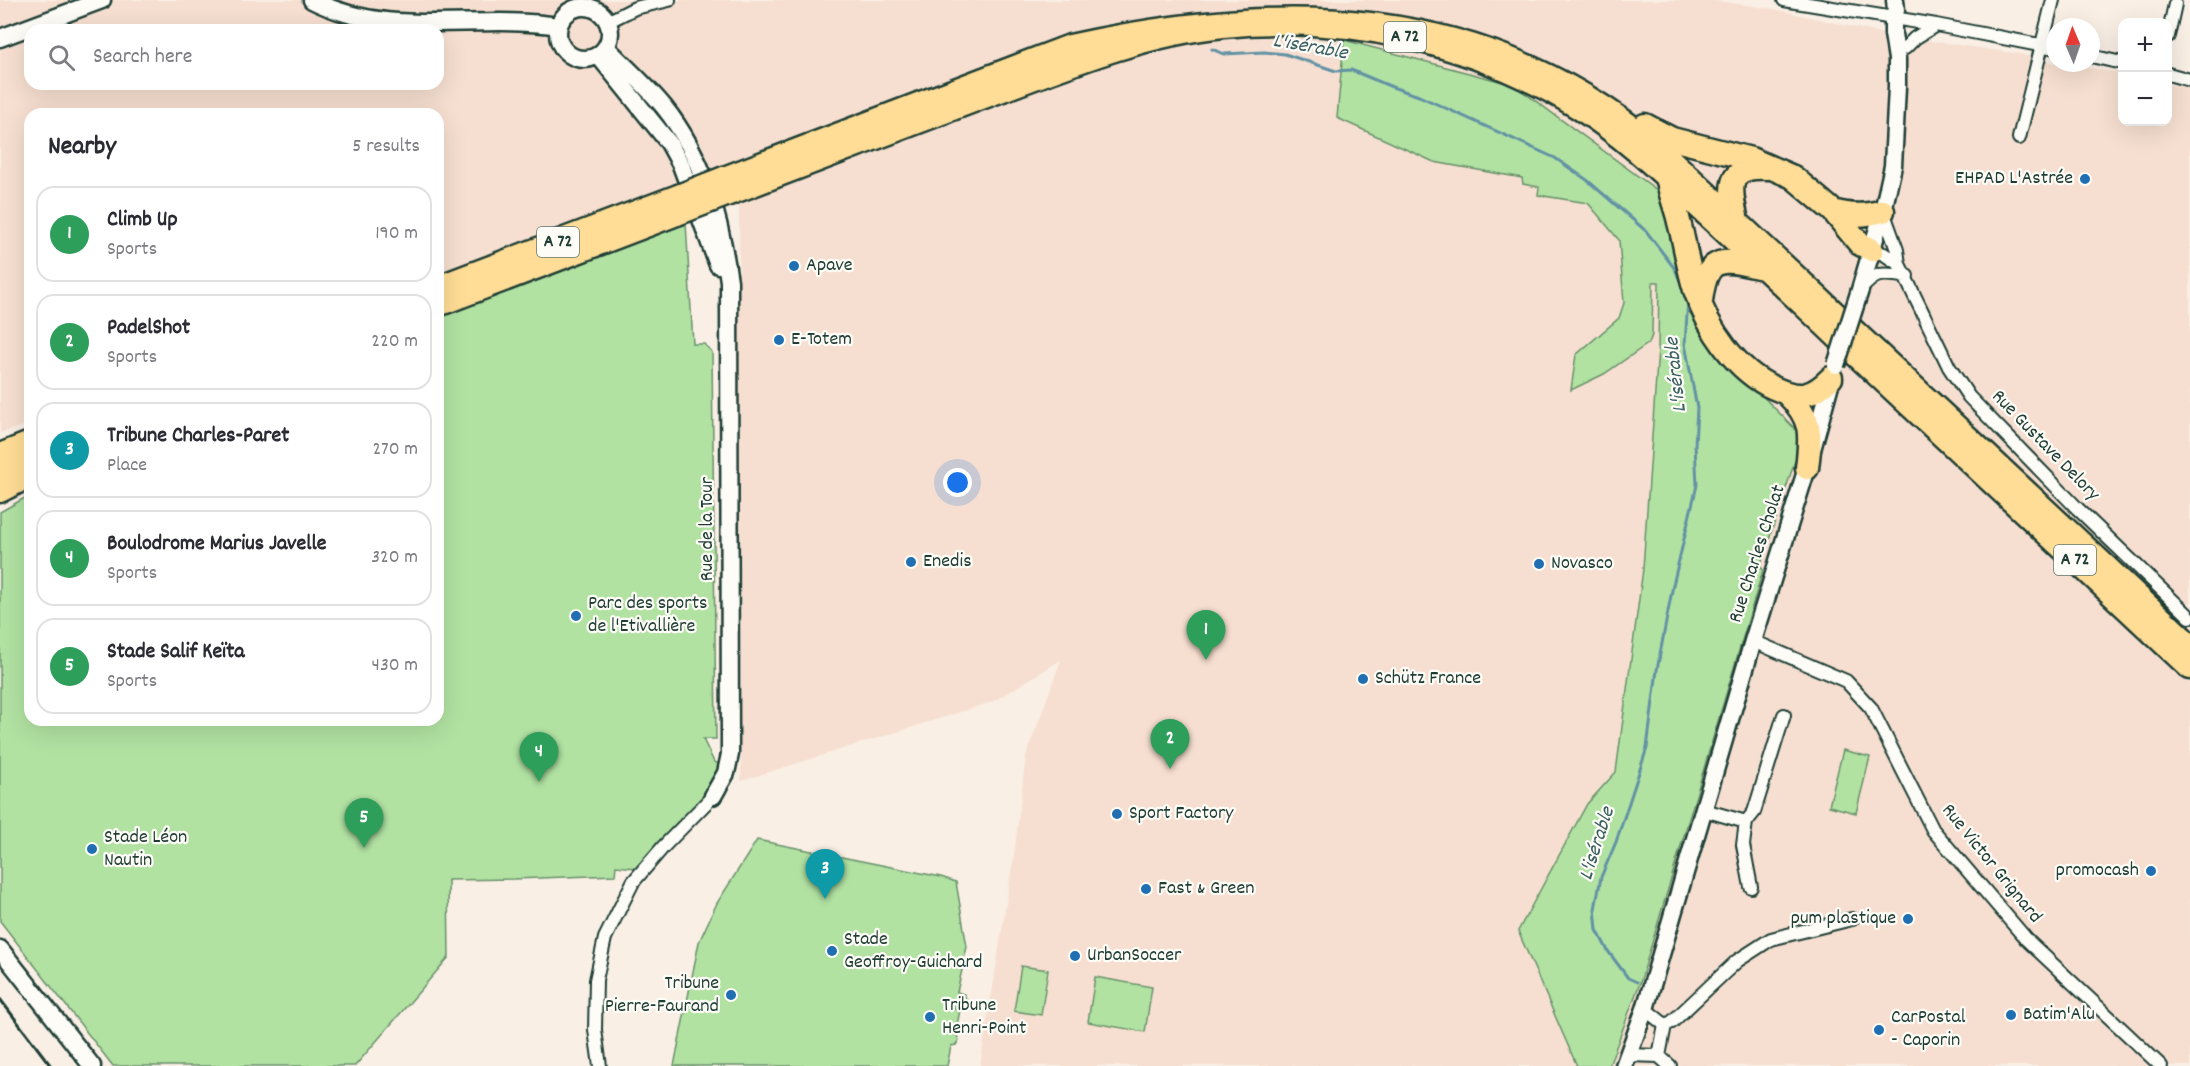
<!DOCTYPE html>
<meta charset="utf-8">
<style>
:root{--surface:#fff;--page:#f7f7f7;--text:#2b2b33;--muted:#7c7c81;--line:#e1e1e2;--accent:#d93025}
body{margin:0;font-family:Dekko,sans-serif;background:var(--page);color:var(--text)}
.controls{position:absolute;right:18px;top:18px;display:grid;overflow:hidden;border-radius:12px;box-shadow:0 6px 24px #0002}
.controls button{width:54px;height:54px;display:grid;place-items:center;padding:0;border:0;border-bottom:2px solid var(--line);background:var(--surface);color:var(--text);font:30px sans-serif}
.compass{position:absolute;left:2046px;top:18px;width:54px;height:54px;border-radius:50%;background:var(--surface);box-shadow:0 6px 24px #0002;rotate:358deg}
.you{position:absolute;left:958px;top:483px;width:21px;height:21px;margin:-15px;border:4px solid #fff;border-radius:50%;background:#1a73e8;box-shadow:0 0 0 9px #1a73e833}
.badge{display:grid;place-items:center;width:39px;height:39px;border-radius:50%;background:var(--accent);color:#fff;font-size:20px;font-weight:700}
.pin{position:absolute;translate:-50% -50px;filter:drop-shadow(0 2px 3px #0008)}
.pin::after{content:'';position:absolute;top:32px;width:21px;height:18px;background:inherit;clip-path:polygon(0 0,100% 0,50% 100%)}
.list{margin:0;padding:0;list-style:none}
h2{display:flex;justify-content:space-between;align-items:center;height:78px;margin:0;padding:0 24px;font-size:26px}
h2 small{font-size:20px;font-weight:400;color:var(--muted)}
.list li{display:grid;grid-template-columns:39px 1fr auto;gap:18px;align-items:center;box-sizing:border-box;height:96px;margin:0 12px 12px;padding:0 12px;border:2px solid var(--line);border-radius:18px}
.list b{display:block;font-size:22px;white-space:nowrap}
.list p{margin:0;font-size:20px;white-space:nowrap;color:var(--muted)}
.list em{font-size:20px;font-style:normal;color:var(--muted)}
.icon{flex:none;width:33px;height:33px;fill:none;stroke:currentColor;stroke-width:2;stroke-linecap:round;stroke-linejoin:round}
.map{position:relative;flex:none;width:2190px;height:1066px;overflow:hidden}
.search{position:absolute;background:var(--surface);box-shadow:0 6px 24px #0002;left:24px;top:24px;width:420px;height:66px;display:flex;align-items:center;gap:15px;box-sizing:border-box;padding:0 21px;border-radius:18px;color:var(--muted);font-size:22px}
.panel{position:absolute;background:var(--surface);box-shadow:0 6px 24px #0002;left:24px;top:108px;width:420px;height:618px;border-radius:18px}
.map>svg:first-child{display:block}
.built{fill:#f6dfd0;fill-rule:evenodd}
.green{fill:#b1e2a2;stroke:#68906b;stroke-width:1.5}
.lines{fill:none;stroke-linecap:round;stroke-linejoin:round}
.stream{stroke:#6292a4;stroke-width:3}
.street-casing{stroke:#1f3d34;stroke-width:16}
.secondary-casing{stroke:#1f3d34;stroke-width:21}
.highway-casing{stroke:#1f3d34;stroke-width:27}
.street{stroke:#fdfcf7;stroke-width:12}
.secondary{stroke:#fdfcf7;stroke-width:16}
.highway{stroke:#ffdd96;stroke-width:22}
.rail{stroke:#1f3d34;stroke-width:3}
.secondary-bridge-casing{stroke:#1f3d34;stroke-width:21;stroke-linecap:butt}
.highway-bridge-casing{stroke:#1f3d34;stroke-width:27;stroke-linecap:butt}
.secondary-bridge{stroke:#fdfcf7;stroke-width:16}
.highway-bridge{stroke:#ffdd96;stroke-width:22}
.poi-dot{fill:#1f6fb2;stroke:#fdfcf7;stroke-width:2}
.labels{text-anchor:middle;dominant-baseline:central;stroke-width:4.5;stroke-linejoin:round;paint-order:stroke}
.shield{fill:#fdfcf7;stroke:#62766e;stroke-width:1.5}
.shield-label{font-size:18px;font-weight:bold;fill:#1f3d34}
.poi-label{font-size:20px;fill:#1f3d34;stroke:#fdfcf7;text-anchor:start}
.street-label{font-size:20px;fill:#1f3d34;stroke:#fdfcf7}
.water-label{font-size:21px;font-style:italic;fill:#3b6063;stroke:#fdfcf7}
</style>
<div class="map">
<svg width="2190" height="1066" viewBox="0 0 2190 1066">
<rect width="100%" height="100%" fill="#faefe5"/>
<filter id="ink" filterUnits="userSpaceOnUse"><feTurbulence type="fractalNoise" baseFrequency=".0167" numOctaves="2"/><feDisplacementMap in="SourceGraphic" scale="12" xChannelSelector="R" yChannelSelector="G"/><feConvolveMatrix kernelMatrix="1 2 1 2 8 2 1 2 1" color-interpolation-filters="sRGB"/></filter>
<g filter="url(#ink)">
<path class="built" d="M 0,0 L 1711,0 L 1774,9 L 1884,34 L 2020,54 L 2055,63 L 2122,73 L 2122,122 L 2168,122 L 2168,84 L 2190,89 L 2190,1066 L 980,1066 L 1014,855 L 1026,756 L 1061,660 L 992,702 L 741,781 L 739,206 L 438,299 L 438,114 L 30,114 L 30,424 L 0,433 ZM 30,30 L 438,30 L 438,84 L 30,84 Z"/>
<path class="green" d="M 1344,40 L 1514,85 L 1665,196 L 1716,349 L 1803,437 L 1760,566 L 1763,570 L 1641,980 L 1609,1066 L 1577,1066 L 1518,931 L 1587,804 L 1616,772 L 1643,569 L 1658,348 L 1659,282 L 1653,282 L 1652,335 L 1649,343 L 1604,374 L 1571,390 L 1576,355 L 1619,318 L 1624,303 L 1619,240 L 1588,203 L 1538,195 L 1539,187 L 1523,184 L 1522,178 L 1434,162 L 1337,118 Z
M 686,223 L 693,344 L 704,344 L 712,352 L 716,739 L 703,739 L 714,762 L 721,764 L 704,796 L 636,868 L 616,866 L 615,875 L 515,879 L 448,880 L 449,957 L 355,1066 L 113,1066 L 0,921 L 0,512 L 30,495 L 30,720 L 438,720 L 438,317 Z
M 1843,750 L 1870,757 L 1856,813 L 1829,806 Z
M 757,840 L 941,877 L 956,882 L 967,947 L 964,959 L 960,959 L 959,969 L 962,970 L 957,992 L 964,994 L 967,1001 L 962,1006 L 955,1006 L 954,1009 L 960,1010 L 957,1025 L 951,1024 L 949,1032 L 956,1034 L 959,1040 L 956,1045 L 951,1046 L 947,1066 L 674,1066 L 699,942 L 717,903 Z
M 1021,966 L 1048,970 L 1041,1015 L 1014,1011 Z
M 1095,977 L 1152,987 L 1145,1032 L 1088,1022 Z"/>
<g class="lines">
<path class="stream" d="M 1212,49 L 1224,54 L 1264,52 L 1285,54 L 1336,71 L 1351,70 L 1392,87 L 1419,96 L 1555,158 L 1587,180 L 1646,231 L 1675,269 L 1682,286
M 1637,982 L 1628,978 L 1608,951 L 1597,930 L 1595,909 L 1601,877 L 1616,842 L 1647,748 L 1657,670 L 1673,585 L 1697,485 L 1695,445 L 1697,408 L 1685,344 L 1688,300"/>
<g class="street-casing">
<path id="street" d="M 1784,0 L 1936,25 L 2055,48
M 607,22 L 635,8 L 669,0
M 2168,36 L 2175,4
M 1905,48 L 1915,38 L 1936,25
M 2091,56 L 2122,63
M 2168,74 L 2190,80
M 2019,138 L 2053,0
M 1883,211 L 1897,250 L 1899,264 L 1949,367 L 1969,397 L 2077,508 L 2190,617
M 1872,250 L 1884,254 L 1899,264
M 1861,289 C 1879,269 1883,275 1907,276
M 1753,641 L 1846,681 L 1871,708 L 1933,830 L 2027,940 L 2161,1066
M 1704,810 L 1746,822 L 1754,812 L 1784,715
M 1746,822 L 1743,845 L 1751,887
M 1645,1009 L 1665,1025
M 1665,1025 L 1672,1022 L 1737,961 L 1771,939 L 1852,919
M 1629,1055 L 1659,1056 L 1670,1066
M 1659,1056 L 1665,1025
M 600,1066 L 595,1030 L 596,980 L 605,938 L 633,882 L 664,846 L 713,796"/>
</g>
<g class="secondary-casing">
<path id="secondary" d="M 312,0 C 391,40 476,13 559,26
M558 33a26 26 0 1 1 52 0a26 26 0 1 1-52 0Z
M 0,38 L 102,0
M 606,47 C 625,67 646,85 664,107 C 704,157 720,218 729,281 L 730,754 L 726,773 L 713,796
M 598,55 L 669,143 L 681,165 L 718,265
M 1860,290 L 1883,211 L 1893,166 L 1897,87 L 1897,59 L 1893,34 L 1893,19 L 1896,10 L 1895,0
M 0,949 L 92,1066
M 1624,1066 L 1645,1009 L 1753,641 L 1807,468 L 1832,377"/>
</g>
<g class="highway-casing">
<path id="highway" d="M 1645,125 L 1672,139 L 1751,159 L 1793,177 L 1833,211 L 1860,244 L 1872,250
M 724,178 L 1070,46 C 1282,0 1481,2 1655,145 L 2190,645
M 1668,178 C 1669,194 1676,207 1679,222 C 1685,244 1688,268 1695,290 C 1708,329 1736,371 1774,388 C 1800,400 1812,397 1831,378
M 734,192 C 817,160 901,129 984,97 C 1062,68 1140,35 1223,26 C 1345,13 1476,43 1579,108 C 1625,137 1665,176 1705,213 C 1756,260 1806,307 1856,355 C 1967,459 2079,563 2190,668
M 1833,211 C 1851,216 1865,216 1883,211
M 1737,221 C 1730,189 1724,166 1767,168
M 438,287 L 678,196
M 1701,301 C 1707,253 1722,259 1763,268
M 438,305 L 677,214
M 1787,394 C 1813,419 1811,435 1807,468
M 0,455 L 30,443
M 0,472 L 30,460
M 0,491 L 30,476"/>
</g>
<use href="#street" class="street"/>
<use href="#secondary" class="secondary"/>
<use href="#highway" class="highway"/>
<path class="rail" d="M 0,999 L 51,1066"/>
<g class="secondary-bridge-casing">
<path id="secondary-bridge" d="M 1836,365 L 1860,290"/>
</g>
<g class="highway-bridge-casing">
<path id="highway-bridge" d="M 678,196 L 724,178
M 677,214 L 734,192"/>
</g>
<use href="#secondary-bridge" class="secondary-bridge"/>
<use href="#highway-bridge" class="highway-bridge"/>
</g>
</g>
<g class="poi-dot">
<circle cx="2085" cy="179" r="6"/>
<circle cx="794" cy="266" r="6"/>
<circle cx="779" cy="340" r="6"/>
<circle cx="911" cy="562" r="6"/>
<circle cx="1539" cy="564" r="6"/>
<circle cx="576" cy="616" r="6"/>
<circle cx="1363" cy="679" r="6"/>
<circle cx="1117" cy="814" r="6"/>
<circle cx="92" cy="849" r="6"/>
<circle cx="2151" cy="871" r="6"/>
<circle cx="1146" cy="889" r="6"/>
<circle cx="1908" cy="919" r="6"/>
<circle cx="832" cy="951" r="6"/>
<circle cx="1075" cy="956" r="6"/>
<circle cx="731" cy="995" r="6"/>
<circle cx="2011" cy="1015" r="6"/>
<circle cx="930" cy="1017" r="6"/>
<circle cx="1879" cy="1030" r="6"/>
</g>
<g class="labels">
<g class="shield">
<rect x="1384" y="22" width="42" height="30" rx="4.5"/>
<rect x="537" y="227" width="42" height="30" rx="4.5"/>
<rect x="2054" y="545" width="42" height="30" rx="4.5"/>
</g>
<g class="shield-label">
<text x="1405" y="37">A 72</text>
<text x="558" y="242">A 72</text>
<text x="2075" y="560">A 72</text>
</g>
<g class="poi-label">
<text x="2073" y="179" text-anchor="end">EHPAD L'Astrée</text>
<text x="806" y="266">Apave</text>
<text x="791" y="340">E-Totem</text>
<text x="923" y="562">Enedis</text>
<text x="1551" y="564">Novasco</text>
<text x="588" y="604">Parc des sports<tspan x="588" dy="23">de l'Etivallière</tspan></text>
<text x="1375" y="679">Schütz France</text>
<text x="1129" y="814">Sport Factory</text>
<text x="104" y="838">Stade Léon<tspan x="104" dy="23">Nautin</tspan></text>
<text x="2139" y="871" text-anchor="end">promocash</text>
<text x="1158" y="889">Fast &amp; Green</text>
<text x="1896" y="919" text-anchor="end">pum plastique</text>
<text x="844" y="940">Stade<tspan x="844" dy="23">Geoffroy-Guichard</tspan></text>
<text x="1087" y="956">UrbanSoccer</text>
<text x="719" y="984" text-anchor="end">Tribune<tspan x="719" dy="23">Pierre-Faurand</tspan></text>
<text x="942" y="1006">Tribune<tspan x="942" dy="23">Henri-Point</tspan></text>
<text x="2023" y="1015">Batim'Alu</text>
<text x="1891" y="1018">CarPostal<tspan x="1891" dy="23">- Caporin</tspan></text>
</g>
<g class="street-label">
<text transform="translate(2045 446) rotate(46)">Rue Gustave Delory</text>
<text transform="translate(708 529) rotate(-90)">Rue de la Tour</text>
<text transform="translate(1758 554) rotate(-72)">Rue Charles Cholat</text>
<text transform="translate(1991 864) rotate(51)">Rue Victor Grignard</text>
</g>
<g class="water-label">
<text transform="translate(1310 48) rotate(10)">L'isérable</text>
<text transform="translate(1677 375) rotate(-96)">L'isérable</text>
<text transform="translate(1598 844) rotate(-72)">L'isérable</text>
</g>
</g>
</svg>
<div class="controls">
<button>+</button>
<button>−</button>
</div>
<svg class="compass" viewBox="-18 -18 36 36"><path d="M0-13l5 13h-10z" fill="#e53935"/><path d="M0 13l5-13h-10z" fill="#7c7c81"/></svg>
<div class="you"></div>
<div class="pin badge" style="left:1206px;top:660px;background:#2e9e5b">1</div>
<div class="pin badge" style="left:1170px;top:769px;background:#2e9e5b">2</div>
<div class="pin badge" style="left:825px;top:899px;background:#0f9aa8">3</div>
<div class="pin badge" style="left:539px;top:782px;background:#2e9e5b">4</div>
<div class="pin badge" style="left:364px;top:848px;background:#2e9e5b">5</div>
<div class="search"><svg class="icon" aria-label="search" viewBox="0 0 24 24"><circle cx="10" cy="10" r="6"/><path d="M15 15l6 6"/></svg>Search here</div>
<section class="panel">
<h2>Nearby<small>5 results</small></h2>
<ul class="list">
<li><span class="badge" style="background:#2e9e5b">1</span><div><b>Climb Up</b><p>Sports</p></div><em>190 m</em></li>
<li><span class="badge" style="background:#2e9e5b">2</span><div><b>PadelShot</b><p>Sports</p></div><em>220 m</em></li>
<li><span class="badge" style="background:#0f9aa8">3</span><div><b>Tribune Charles-Paret</b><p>Place</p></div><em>270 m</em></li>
<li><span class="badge" style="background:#2e9e5b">4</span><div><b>Boulodrome Marius Javelle</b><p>Sports</p></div><em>320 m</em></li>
<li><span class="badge" style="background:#2e9e5b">5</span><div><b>Stade Salif Keïta</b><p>Sports</p></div><em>430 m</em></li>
</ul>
</section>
</div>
